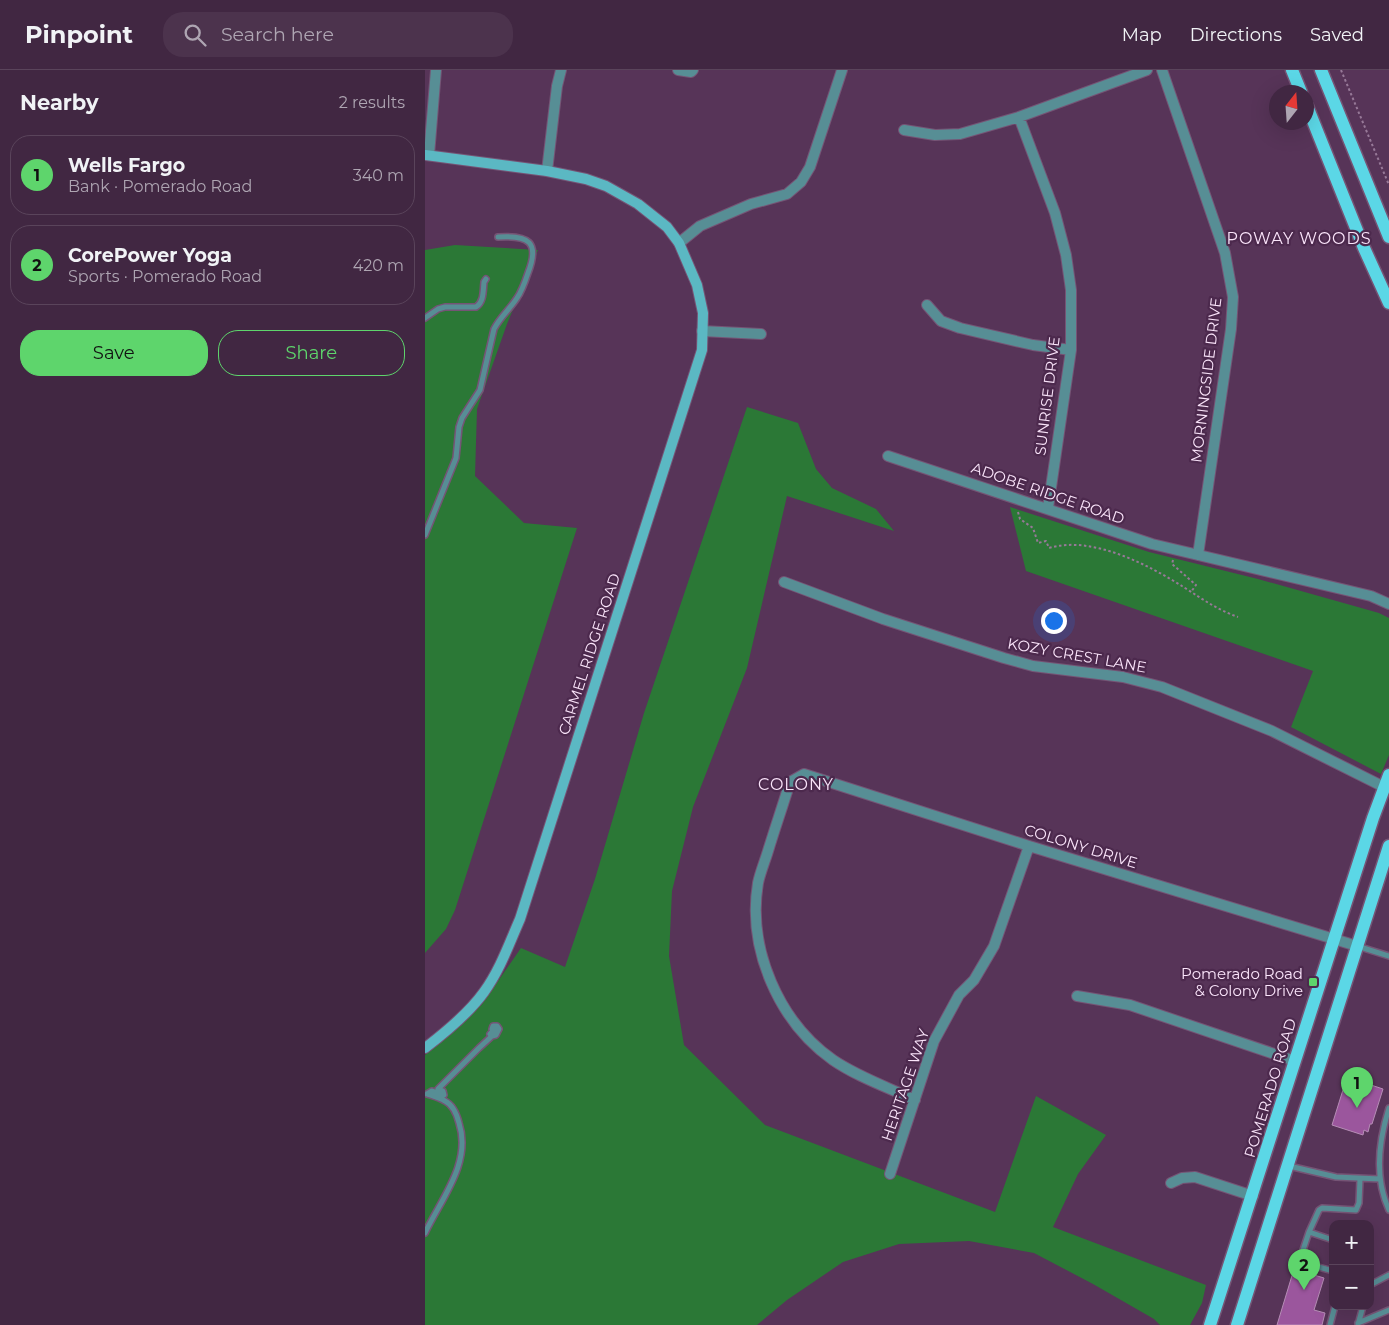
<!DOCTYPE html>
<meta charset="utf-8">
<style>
:root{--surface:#412742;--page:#4c334d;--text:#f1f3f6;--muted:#aea5b2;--line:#5a445b;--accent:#5ed56c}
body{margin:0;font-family:Montserrat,sans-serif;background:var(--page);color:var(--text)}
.controls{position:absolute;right:15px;bottom:15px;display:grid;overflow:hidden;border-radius:10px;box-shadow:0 5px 20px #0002}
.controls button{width:45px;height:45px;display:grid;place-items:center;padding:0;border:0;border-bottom:1px solid var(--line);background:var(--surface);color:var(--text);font:25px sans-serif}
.compass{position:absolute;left:844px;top:15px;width:45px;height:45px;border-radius:50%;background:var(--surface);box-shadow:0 5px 20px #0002;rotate:17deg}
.you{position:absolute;left:628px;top:550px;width:18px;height:18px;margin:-12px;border:4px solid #fff;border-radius:50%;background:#1a73e8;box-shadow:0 0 0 8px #1a73e833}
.badge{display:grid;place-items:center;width:32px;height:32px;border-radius:50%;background:var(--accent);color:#111;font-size:16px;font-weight:700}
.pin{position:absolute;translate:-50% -41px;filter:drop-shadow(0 1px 2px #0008)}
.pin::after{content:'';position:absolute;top:26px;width:18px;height:15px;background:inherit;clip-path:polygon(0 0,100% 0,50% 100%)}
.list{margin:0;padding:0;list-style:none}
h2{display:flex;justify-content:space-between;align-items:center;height:65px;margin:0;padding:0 20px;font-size:21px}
h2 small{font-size:16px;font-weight:400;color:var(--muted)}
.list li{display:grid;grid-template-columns:32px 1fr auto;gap:15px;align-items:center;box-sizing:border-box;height:80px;margin:0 10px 10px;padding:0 10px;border:1px solid var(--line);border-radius:20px}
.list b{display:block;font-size:19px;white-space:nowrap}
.list p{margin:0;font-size:16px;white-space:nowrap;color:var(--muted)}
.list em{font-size:16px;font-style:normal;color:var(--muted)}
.actions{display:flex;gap:10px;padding:15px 20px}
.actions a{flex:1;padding:11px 0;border:1px solid var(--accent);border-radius:20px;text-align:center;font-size:18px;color:var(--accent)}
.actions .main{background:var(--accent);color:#111}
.icon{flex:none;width:28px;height:28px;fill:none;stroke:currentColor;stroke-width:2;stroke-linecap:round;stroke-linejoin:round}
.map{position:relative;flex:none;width:964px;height:1255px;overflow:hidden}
header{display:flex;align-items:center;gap:30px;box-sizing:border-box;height:70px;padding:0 25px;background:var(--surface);border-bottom:1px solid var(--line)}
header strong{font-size:24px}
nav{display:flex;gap:28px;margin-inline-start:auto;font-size:18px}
.search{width:350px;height:45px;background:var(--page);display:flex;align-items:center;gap:12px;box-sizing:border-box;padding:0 18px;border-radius:20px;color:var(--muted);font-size:19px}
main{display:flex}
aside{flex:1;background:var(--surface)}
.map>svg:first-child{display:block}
.green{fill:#2b7836}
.building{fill:#9b569d;stroke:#b68db6}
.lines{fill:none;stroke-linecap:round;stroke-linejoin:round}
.lane-casing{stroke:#755475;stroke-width:8}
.street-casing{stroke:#755475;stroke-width:12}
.secondary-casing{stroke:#755475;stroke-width:12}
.primary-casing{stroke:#755475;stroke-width:15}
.path{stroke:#977998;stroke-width:2;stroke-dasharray:2.5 2.5;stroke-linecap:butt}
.lane{stroke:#578e95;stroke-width:5}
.street{stroke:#578e95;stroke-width:10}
.secondary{stroke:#5bb8c3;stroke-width:10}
.primary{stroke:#5bd7e6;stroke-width:12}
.poi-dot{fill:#5ed56c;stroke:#4c294d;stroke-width:2}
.labels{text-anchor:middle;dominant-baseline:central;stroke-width:4.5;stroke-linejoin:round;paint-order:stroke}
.street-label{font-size:15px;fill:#fbe5fb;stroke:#4c294d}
.poi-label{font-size:15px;fill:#fbe5fb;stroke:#4c294d;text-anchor:end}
.neighbourhood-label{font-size:16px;letter-spacing:1px;fill:#fbe5fb;stroke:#4c294d}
</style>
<header>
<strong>Pinpoint</strong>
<div class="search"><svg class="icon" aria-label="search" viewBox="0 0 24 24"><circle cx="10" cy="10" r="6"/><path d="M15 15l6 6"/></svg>Search here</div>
<nav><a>Map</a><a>Directions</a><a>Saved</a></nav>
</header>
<main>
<aside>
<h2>Nearby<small>2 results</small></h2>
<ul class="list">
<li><span class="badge">1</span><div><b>Wells Fargo</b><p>Bank · Pomerado Road</p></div><em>340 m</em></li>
<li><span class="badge">2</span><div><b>CorePower Yoga</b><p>Sports · Pomerado Road</p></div><em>420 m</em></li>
</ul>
<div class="actions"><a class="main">Save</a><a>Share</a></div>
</aside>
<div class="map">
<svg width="964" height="1255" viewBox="0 0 964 1255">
<rect width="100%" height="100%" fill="#573458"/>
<path class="green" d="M 30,175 L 113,180 L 82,254 L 52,339 L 50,406 L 99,453 L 152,458 L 30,840 L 21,859 L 0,883 L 0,180 Z
M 322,337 L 373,353 L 391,399 L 407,418 L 451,439 L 469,461 L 362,426 L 322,598 L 268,737 L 247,821 L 244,886 L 259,975 L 340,1055 L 570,1142 L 611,1026 L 681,1065 L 653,1104 L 628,1157 L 781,1215 L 777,1233 L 765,1255 L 735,1255 L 729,1249 L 668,1214 L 609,1183 L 544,1171 L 474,1174 L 418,1192 L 362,1230 L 332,1255 L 0,1255 L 0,985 L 57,934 L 96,878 L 140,897 L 170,809 L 219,643 Z
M 585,437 L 724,482 L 833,509 L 954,543 L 964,548 L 964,685 L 956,704 L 866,657 L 888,601 L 601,501 Z"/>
<path class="building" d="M 922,1007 L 958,1019 L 947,1054 L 945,1054 L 943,1062 L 939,1060 L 938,1065 L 907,1055 Z
M 869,1199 L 899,1208 L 889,1240 L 900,1243 L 897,1255 L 852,1255 Z"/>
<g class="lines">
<g class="lane-casing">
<path id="lane" d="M 0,248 L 13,239 L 20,237 L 51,237 C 59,232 58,221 59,212 L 61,209
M 0,465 L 31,388 L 34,357 L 37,348 L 55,320 L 69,259 C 75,247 85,239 92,228 C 97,221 100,212 103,203 C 115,172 104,165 73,167
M 932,876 L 964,886
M 964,1038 C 954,1070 949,1108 964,1140
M 864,1096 L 911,1107 L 955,1109
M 884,1162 L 876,1186 L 876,1190 L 879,1193 L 908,1201
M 0,1163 C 16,1129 47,1093 34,1053 C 32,1045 28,1035 20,1031 C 15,1028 8,1026 2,1024 L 7,1021 L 19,1025 L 18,1021 L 13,1019 L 54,978 L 67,966 L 71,965 L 74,959 L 72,956 L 68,956 L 67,959 L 70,959 L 65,964
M 908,1170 L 884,1162 L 894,1140 L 897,1138 L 931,1140 L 934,1133 L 935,1109
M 945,1215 L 964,1205
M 933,1253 L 964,1240
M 905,1255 L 910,1236
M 933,1255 L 938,1236"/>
</g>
<g class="street-casing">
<path id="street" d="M 253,0 L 266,2 L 268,0
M 737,0 L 800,183 L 808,227 L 806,259 L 773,485
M 594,47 L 630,143 L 641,185 L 646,220 L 646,280 L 623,438
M 479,60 L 510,65 L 535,64 L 594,47 L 722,0
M 4,85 L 11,0
M 122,101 L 132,16 L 136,0
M 254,173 L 275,156 L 326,134 L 362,124 L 376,112 L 385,97 L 417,0
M 502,235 L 516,251 L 535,258 L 608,275 L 646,280
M 277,261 L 336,264
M 463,386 L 727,474 L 946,526 L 964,534
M 359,512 L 458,549 L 579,588 L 608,596 L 698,607 L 737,617 L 847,661 L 959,717
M 652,926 L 705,935 L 870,991
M 490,1030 C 462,1017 433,1007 408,990 C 354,952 322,879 333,813 C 335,803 340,791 343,781 C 350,758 358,735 365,712 L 379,704 L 604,776 L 932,876
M 465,1104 L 509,971 L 534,925 L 549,910 L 569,876 L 604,776
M 746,1113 L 757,1108 L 770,1107 L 828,1126"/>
</g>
<g class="secondary-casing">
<path id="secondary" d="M 0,85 L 122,101 L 161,109 L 181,116 L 213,134 L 242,157 L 254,173 L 272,215 L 278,243 L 277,280 L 95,849 C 84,874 75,900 59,922 C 44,943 21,962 0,978"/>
</g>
<g class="primary-casing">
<path id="primary" d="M 867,0 L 876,22
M 896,0 L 964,167
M 882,36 L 939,178 L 964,233
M 785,1255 L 948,748 L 964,705
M 812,1255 L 964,776"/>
</g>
<path class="path" d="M 916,0 L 964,115
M 593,442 L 595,449 L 608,458 L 613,473 L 621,471 L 624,478 C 667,465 724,495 760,518 C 779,530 791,539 813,547
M 748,490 L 747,494 L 771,515 L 766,522"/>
<use href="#lane" class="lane"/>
<use href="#street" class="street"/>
<use href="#secondary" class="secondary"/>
<use href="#primary" class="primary"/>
</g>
<rect class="poi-dot" x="883" y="907" width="10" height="10" rx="2.5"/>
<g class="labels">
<g class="street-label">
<text transform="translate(781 310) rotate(-83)">MORNINGSIDE DRIVE</text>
<text transform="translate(622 326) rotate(-83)">SUNRISE DRIVE</text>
<text transform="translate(623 423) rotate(19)">ADOBE RIDGE ROAD</text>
<text transform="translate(164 584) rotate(-72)">CARMEL RIDGE ROAD</text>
<text transform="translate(652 585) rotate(10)">KOZY CREST LANE</text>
<text transform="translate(656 776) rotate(17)">COLONY DRIVE</text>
<text transform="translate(480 1015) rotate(-71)">HERITAGE WAY</text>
<text transform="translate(845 1018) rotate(-73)">POMERADO ROAD</text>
</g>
<g class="poi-label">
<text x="878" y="903">Pomerado Road<tspan x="878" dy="17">&amp; Colony Drive</tspan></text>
</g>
<g class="neighbourhood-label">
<text x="874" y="168">POWAY WOODS</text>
<text x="371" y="714">COLONY</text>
</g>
</g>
</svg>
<div class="controls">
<button>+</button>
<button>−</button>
</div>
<svg class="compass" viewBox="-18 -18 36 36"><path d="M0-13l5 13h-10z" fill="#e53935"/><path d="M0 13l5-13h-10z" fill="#aea5b2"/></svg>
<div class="you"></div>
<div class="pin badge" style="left:932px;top:1038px">1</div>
<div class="pin badge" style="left:879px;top:1220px">2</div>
</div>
</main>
